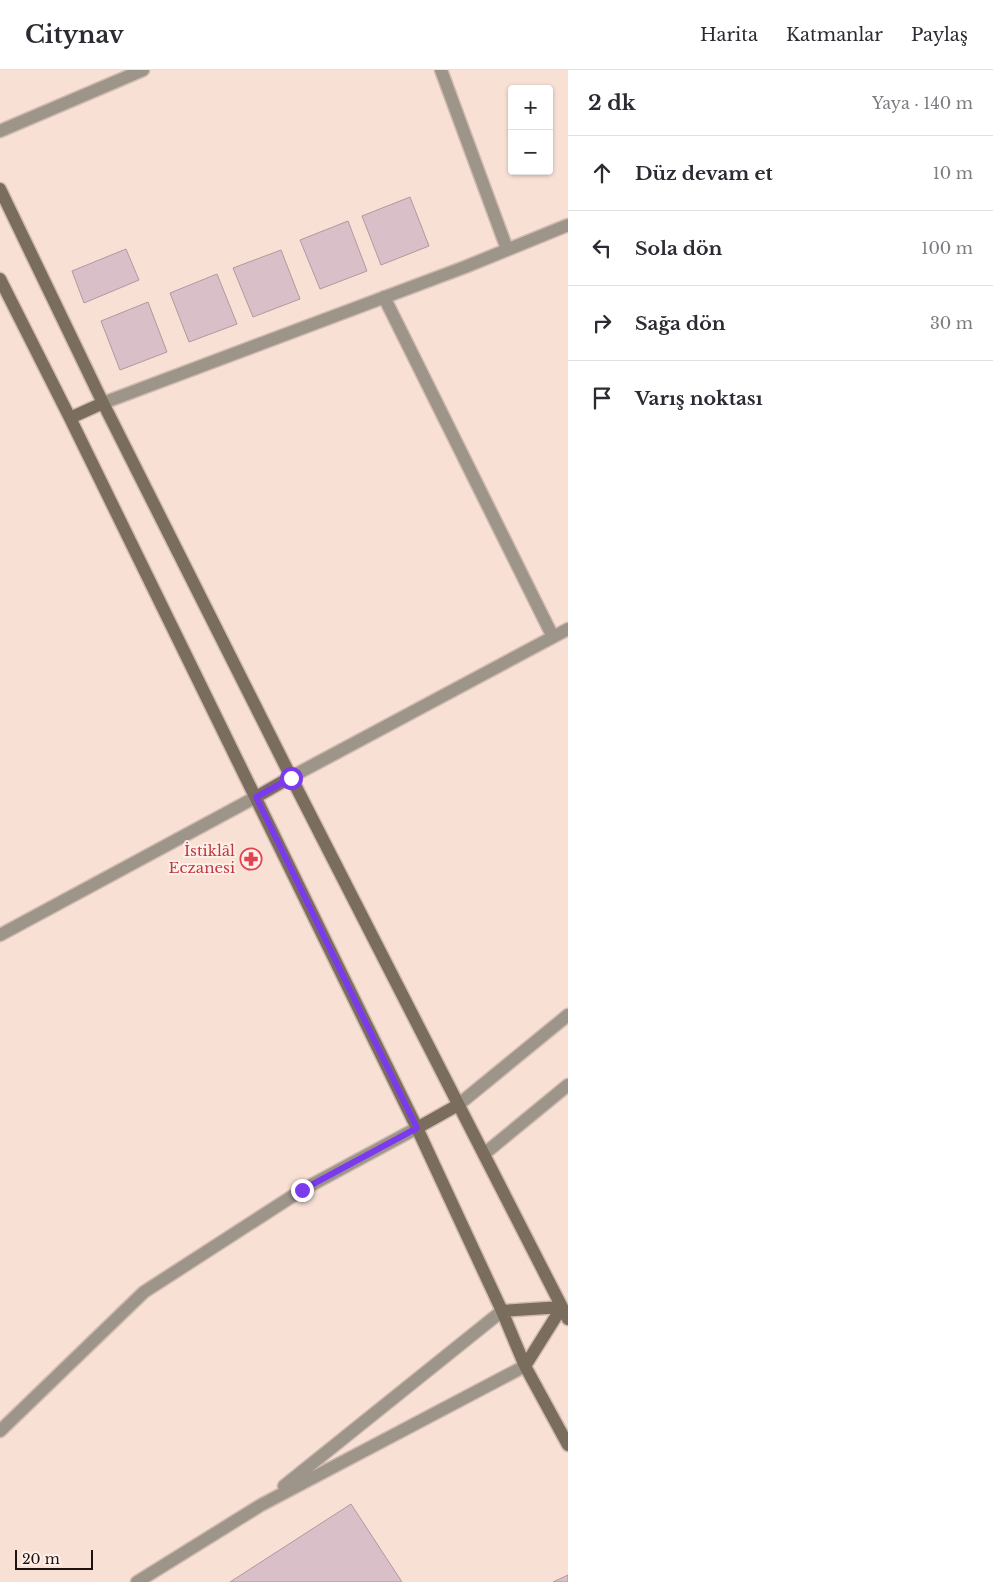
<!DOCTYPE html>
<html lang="tr">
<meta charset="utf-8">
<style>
:root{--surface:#fff;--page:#f7f7f7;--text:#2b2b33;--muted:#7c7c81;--line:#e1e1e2}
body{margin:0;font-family:"Libre Baskerville",serif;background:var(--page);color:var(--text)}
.controls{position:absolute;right:15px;top:15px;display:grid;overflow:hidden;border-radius:5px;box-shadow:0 1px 4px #0004}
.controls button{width:45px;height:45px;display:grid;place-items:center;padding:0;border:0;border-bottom:1px solid var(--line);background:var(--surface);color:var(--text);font:25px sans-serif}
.scale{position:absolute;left:15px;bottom:12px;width:78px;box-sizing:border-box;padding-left:5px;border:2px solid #1d1411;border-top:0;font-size:14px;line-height:18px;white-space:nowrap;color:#1d1411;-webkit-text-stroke:4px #ffefe8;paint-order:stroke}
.stop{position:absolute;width:15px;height:15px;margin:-11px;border:4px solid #7c3aed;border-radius:50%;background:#fff}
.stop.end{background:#7c3aed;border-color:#fff;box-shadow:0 1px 5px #0008}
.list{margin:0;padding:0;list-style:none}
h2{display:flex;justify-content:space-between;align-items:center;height:65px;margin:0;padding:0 20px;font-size:21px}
h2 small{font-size:16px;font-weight:400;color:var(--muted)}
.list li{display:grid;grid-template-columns:32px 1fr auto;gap:15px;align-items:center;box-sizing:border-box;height:75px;padding:0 20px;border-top:1px solid var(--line)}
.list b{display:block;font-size:19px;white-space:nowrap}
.list em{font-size:16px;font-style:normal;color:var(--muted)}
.icon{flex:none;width:28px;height:28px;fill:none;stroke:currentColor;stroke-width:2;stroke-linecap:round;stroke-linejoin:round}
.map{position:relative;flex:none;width:568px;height:1512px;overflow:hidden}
header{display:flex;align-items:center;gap:30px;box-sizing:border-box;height:70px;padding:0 25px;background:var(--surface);border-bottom:1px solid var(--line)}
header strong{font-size:24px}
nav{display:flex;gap:28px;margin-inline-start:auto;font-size:18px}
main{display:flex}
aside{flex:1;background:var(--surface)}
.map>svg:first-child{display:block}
.building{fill:#d9bfc8;stroke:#b198a1}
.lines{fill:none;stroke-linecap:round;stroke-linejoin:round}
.minor-casing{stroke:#d1bbb1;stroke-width:15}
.secondary-casing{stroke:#d1bbb1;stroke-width:15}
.minor{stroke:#9d948a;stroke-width:12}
.secondary{stroke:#7b6d5e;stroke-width:12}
.route{stroke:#7c3aed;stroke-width:6}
.labels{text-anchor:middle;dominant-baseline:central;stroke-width:4;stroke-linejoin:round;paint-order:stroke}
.health-label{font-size:15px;fill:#be3a42;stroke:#ffefe8;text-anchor:end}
</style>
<header>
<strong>Citynav</strong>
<nav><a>Harita</a><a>Katmanlar</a><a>Paylaş</a></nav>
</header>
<main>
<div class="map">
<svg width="568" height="1512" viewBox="0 0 568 1512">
<rect width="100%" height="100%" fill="#f9e0d4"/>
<path class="building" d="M 410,127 L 429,176 L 381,195 L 362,146 Z
M 348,151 L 367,201 L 320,219 L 300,170 Z
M 126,179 L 139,210 L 84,233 L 72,201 Z
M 281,180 L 300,229 L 253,247 L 233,198 Z
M 217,204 L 237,254 L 189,272 L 170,223 Z
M 148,232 L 167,282 L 120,300 L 101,251 Z
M 351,1434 L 402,1512 L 230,1512 Z
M 568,1505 L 568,1512 L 553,1512 Z"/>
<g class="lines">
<g class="minor-casing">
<path id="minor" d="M 441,0 L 507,179
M 0,61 L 143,0
M 384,227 L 553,567
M 103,333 L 465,197 L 568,155
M 291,707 L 568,559
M 0,865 L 256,727
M 458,1035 L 568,945
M 484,1084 L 568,1015
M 0,1361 L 144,1222 L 302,1120 L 417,1058
M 284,1416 L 502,1241
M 137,1512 L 261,1435 L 525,1296"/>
</g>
<g class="secondary-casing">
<path id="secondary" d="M 0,119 L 103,333 L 291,707 L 568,1249
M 0,209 L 70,348 L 417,1058 L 502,1241 L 525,1296 L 568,1375
M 70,348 L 103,333
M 256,727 L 291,707
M 417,1058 L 458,1035
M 502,1241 L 562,1237
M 525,1296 L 562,1237"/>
</g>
<use href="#minor" class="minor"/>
<use href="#secondary" class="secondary"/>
</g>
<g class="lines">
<path class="route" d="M 291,708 L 256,727 L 417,1058 L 302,1120"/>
</g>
<defs>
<g id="pharmacy-ring" transform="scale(1.125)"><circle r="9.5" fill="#ffefe8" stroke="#e0444e" stroke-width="1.5"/><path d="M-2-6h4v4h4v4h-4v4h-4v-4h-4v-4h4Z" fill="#e0444e"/></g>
</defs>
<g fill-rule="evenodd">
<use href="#pharmacy-ring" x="251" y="789"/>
</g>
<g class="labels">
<g class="health-label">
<text x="235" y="780">İstiklâl<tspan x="235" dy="17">Eczanesi</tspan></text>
</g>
</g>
</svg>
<div class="controls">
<button>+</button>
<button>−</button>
</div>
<div class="scale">20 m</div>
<div class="stop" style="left:291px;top:708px"></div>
<div class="stop end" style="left:302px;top:1120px"></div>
</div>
<aside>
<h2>2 dk<small>Yaya · 140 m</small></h2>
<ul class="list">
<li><svg class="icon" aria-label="ahead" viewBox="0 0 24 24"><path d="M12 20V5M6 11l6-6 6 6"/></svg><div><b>Düz devam et</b></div><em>10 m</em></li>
<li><svg class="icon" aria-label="left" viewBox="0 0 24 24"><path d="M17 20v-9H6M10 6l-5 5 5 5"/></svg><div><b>Sola dön</b></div><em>100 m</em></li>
<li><svg class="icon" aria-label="right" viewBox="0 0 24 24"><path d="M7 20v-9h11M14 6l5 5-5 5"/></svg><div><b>Sağa dön</b></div><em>30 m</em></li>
<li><svg class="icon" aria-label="arrive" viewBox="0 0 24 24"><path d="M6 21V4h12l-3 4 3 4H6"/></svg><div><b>Varış noktası</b></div></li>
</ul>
</aside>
</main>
